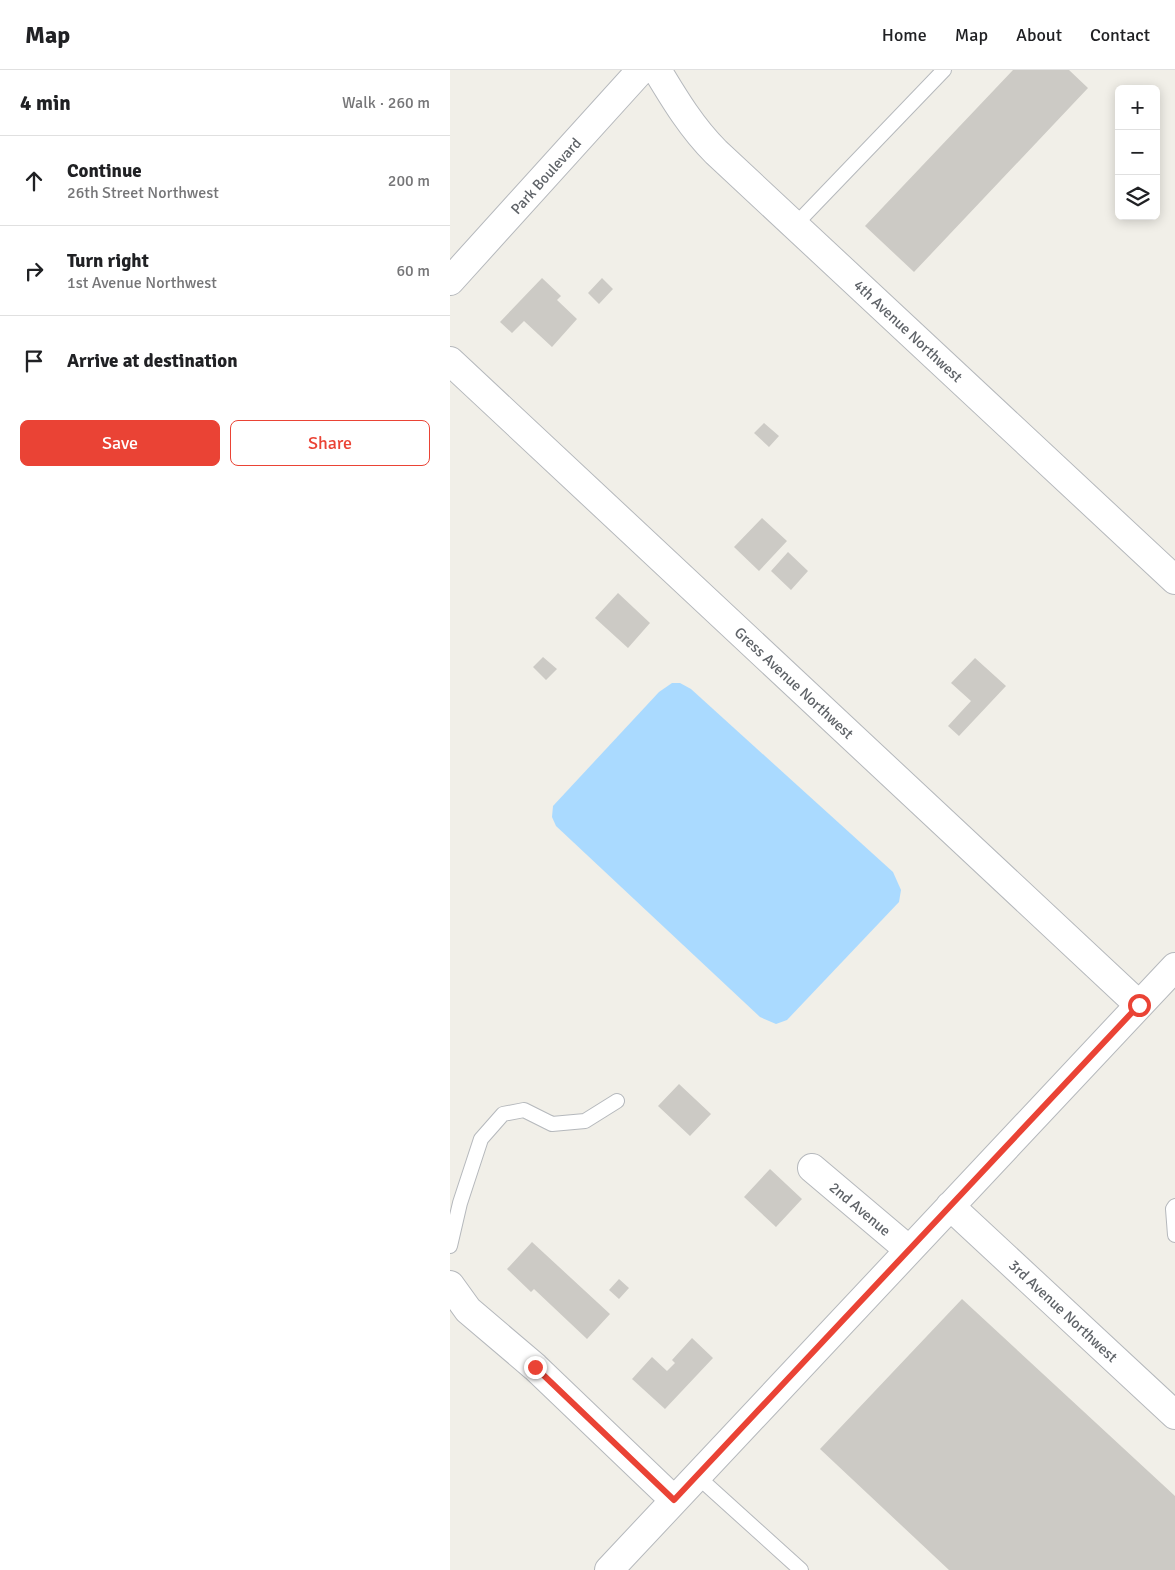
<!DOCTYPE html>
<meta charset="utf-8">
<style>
:root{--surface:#fff;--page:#f6f6f6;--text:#202124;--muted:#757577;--line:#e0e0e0;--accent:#ea4335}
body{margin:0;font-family:Signika,sans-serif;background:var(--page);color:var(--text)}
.controls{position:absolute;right:15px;top:15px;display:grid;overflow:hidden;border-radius:8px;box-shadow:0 2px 12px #0003}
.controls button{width:45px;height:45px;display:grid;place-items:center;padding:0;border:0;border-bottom:1px solid var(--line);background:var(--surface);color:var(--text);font:25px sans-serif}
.stop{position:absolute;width:15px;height:15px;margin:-11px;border:4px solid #ea4335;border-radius:50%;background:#fff}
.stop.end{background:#ea4335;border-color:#fff;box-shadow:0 1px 5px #0008}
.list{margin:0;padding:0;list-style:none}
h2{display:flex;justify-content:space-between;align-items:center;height:65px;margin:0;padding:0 20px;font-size:21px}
h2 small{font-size:16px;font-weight:400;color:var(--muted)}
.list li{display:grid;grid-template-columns:32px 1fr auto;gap:15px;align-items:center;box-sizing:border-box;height:90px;padding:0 20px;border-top:1px solid var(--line)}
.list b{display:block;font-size:19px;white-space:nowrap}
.list p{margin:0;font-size:16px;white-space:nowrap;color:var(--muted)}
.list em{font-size:16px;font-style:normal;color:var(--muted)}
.actions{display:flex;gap:10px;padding:15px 20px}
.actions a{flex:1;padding:11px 0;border:1px solid var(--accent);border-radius:8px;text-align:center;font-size:18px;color:var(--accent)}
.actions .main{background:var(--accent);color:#fff}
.icon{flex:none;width:28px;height:28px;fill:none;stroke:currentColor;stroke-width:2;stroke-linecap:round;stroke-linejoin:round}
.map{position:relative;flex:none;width:725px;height:1500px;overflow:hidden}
header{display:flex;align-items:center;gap:30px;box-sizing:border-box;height:70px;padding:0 25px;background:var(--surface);border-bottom:1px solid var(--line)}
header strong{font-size:24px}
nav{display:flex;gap:28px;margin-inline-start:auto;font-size:18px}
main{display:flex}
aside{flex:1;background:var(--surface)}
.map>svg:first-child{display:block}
.water{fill:#aadaff}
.building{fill:#cccac5}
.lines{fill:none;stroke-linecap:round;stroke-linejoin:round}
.lane-casing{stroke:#b5b8bc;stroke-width:16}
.street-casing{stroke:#b5b8bc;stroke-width:30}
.lane{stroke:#fff;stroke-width:14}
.street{stroke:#fff;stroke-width:28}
.route{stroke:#ea4335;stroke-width:6}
.labels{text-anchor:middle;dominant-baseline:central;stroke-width:5;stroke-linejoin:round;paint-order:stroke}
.street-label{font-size:15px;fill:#5f6368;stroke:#fff}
</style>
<header>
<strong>Map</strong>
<nav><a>Home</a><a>Map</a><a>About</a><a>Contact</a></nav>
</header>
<main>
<aside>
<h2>4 min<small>Walk · 260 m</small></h2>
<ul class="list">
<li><svg class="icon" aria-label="ahead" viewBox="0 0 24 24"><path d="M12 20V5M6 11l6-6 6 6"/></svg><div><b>Continue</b><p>26th Street Northwest</p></div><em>200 m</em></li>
<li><svg class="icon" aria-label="right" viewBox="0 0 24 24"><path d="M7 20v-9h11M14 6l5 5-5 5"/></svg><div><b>Turn right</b><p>1st Avenue Northwest</p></div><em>60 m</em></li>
<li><svg class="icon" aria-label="arrive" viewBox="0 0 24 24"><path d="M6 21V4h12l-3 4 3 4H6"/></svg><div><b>Arrive at destination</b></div></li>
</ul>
<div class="actions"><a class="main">Save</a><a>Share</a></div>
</aside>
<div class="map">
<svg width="725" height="1500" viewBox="0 0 725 1500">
<rect width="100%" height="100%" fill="#f1efe8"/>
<path class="water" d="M 222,613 L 230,613 L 241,619 L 443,802 L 451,820 L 449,832 L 337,950 L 326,954 L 310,947 L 106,756 L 102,747 L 103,736 L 209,622 Z"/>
<path class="building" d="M 563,0 L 619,0 L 638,18 L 464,202 L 415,156 Z
M 92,208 L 111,226 L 107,230 L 127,249 L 102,277 L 74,251 L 62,263 L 50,252 Z
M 152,208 L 163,219 L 149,234 L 138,223 Z
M 314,353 L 329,366 L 319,377 L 304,363 Z
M 312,448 L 337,471 L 309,501 L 284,477 Z
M 338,482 L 358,501 L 341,520 L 321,501 Z
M 168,523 L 200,553 L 178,578 L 145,548 Z
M 93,587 L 107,599 L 96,610 L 83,597 Z
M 525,588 L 556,616 L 509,666 L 498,656 L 521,631 L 501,613 Z
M 229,1014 L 261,1044 L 240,1066 L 208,1036 Z
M 320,1099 L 352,1129 L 326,1157 L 294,1127 Z
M 82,1172 L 160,1244 L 137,1269 L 84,1219 L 81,1222 L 57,1199 Z
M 169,1209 L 179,1218 L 169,1229 L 159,1220 Z
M 512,1229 L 725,1426 L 725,1500 L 499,1500 L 370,1379 Z
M 242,1268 L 263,1288 L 215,1339 L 182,1309 L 202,1287 L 217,1301 L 225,1293 L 222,1290 Z"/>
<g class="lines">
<g class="lane-casing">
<path id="lane" d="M 345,155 L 494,0
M 725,1136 L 723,1139 L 725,1165
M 0,1176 L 10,1133 L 31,1069 L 53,1044 L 74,1040 L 102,1054 L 135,1051 L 167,1031
M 247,1406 L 351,1500"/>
</g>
<g class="street-casing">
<path id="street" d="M 207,0 C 225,30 242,58 266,82 L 725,510
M 0,211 L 191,0
M 0,291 L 689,935
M 362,1098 L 459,1180
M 500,1136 L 725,1345
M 0,1215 L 18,1240 L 85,1297 L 224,1430
M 159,1500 L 725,897"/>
</g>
<use href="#lane" class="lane"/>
<use href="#street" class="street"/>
</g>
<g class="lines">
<path class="route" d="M 85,1297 L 224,1430 L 689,935"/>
</g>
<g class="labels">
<g class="street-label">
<text transform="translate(96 106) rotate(-48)">Park Boulevard</text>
<text transform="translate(458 261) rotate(43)">4th Avenue Northwest</text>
<text transform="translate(344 613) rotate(43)">Gress Avenue Northwest</text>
<text transform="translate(410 1139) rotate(40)">2nd Avenue</text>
<text transform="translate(613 1241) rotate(43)">3rd Avenue Northwest</text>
</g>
</g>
</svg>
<div class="controls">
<button>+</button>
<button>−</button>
<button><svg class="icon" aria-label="layers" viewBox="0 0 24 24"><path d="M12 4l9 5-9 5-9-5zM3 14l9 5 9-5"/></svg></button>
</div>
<div class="stop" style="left:689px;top:935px"></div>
<div class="stop end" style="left:85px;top:1297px"></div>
</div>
</main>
